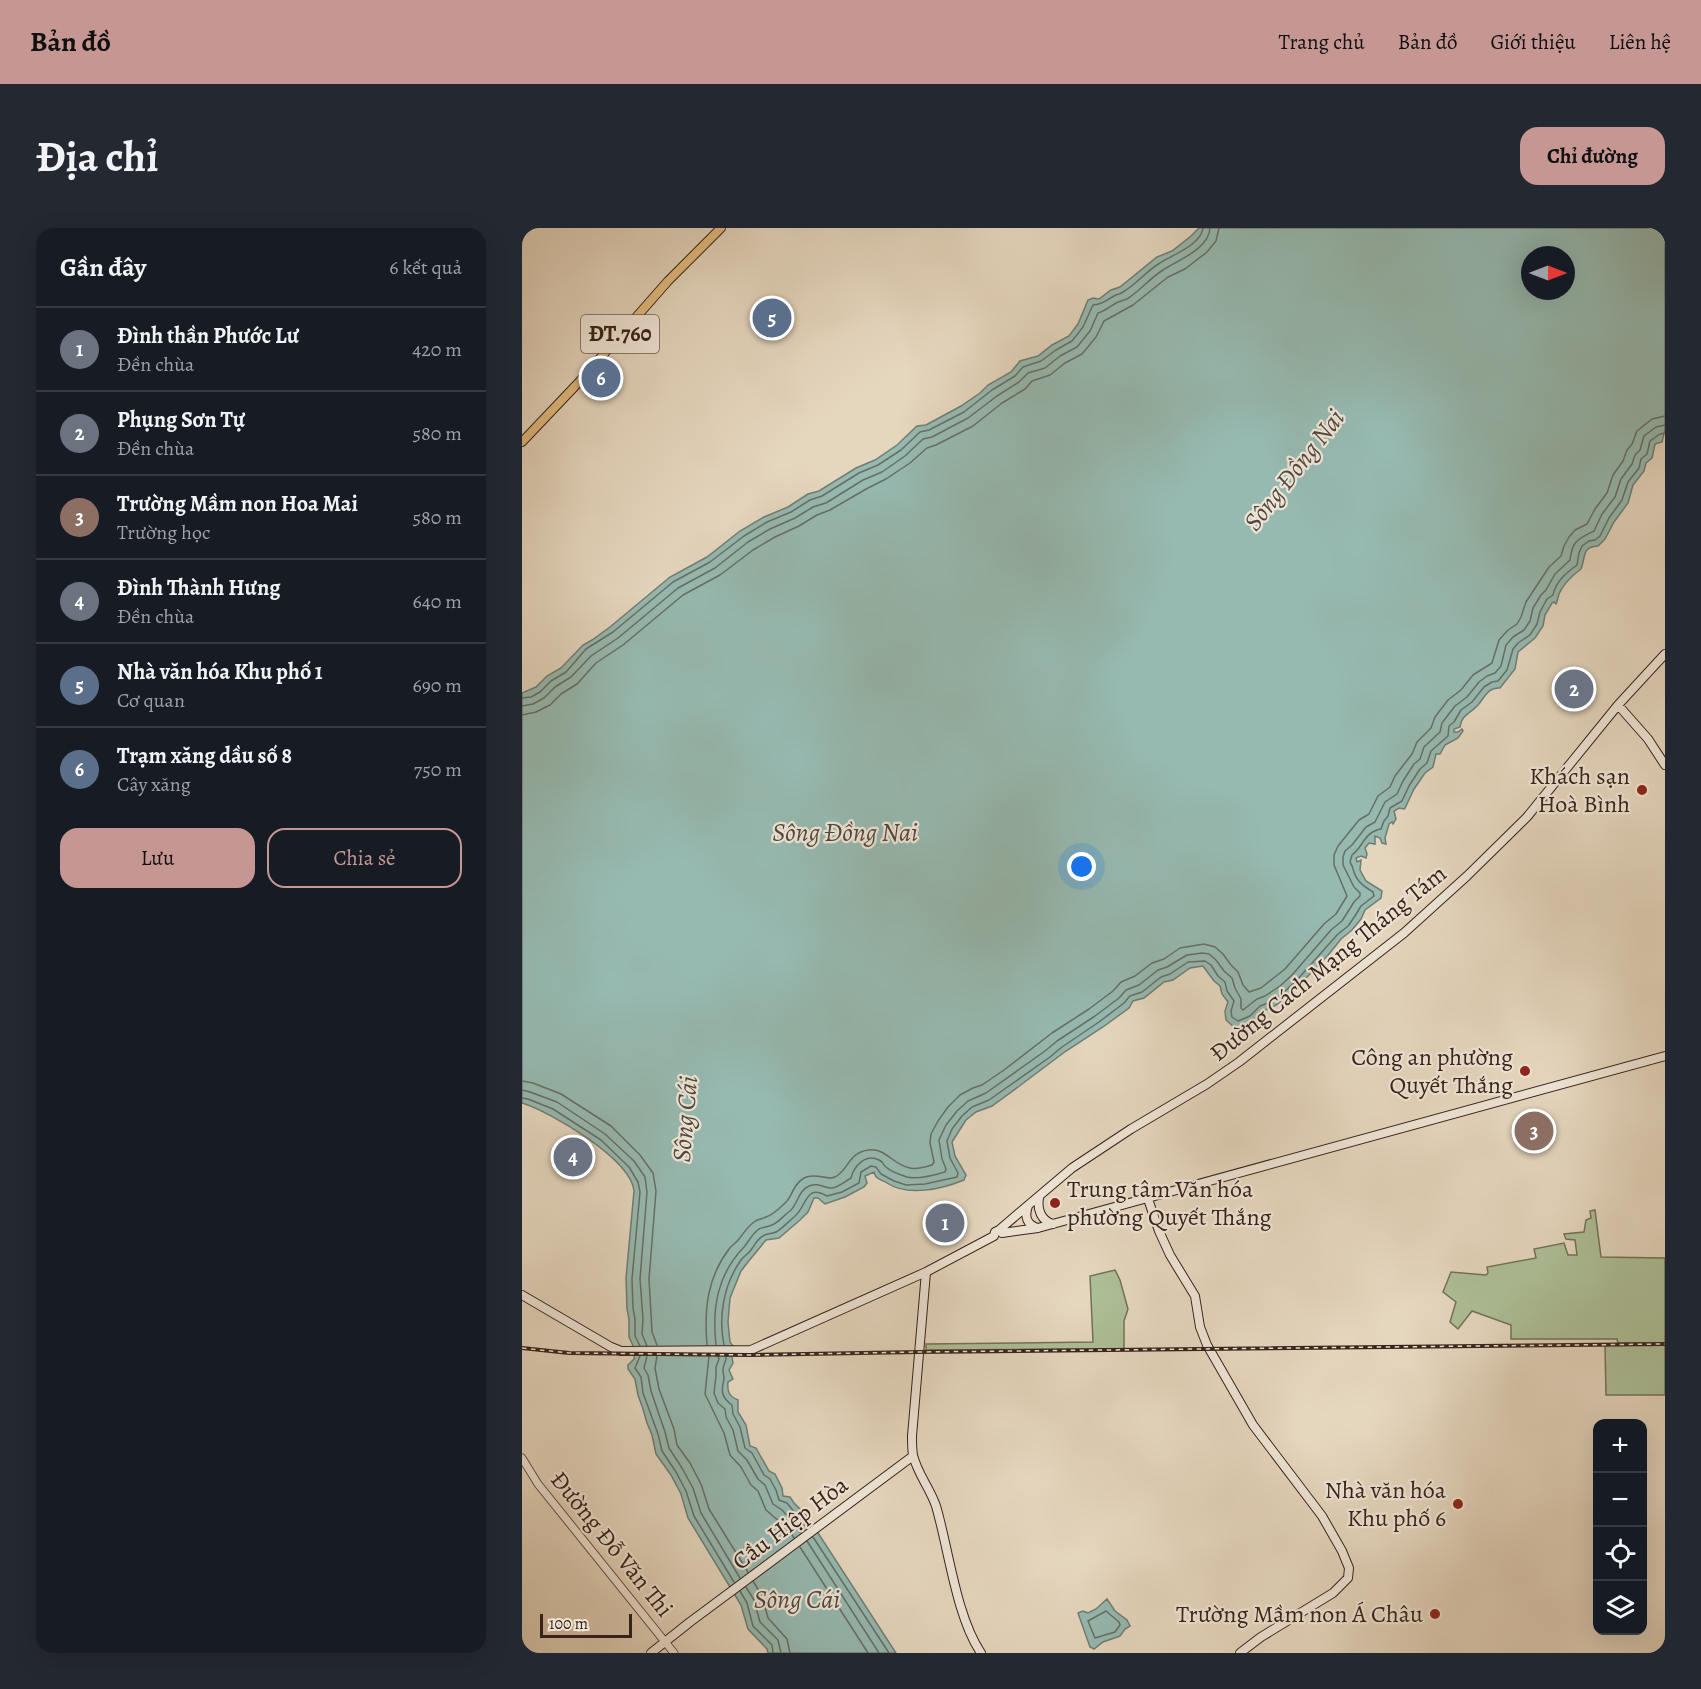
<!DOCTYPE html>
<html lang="vi">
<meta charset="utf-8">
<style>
:root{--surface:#171b24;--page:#242831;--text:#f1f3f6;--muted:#9ea1a6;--line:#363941;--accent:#c59692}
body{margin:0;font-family:Alegreya,serif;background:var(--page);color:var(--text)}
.controls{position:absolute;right:18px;bottom:18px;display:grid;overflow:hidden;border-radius:12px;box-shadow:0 6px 24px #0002}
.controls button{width:54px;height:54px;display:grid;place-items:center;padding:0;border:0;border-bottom:2px solid var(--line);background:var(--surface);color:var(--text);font:30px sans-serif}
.compass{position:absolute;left:999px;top:18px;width:54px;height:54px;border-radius:50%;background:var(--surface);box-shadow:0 6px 24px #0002;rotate:90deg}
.scale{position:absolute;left:18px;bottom:15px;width:92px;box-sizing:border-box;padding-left:6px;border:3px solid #38231a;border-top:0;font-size:16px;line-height:21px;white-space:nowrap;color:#38231a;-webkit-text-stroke:4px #eee4d5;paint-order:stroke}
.you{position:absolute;left:560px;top:639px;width:21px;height:21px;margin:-15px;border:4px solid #fff;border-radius:50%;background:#1a73e8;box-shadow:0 0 0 9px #1a73e833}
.badge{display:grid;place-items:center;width:39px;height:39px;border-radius:50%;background:var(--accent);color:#fff;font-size:20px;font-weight:700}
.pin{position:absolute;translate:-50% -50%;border:3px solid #fff;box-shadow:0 2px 6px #0006}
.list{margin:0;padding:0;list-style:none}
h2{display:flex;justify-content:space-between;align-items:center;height:78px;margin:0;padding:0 24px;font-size:26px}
h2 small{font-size:20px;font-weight:400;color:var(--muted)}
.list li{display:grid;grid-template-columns:39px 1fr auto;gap:18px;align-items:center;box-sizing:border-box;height:84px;padding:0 24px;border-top:2px solid var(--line)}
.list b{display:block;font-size:22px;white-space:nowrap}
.list p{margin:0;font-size:20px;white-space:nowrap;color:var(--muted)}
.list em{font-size:20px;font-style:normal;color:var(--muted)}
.actions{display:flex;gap:12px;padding:18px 24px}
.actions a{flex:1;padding:14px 0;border:2px solid var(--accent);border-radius:18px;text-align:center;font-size:21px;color:var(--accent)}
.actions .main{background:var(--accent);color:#111}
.icon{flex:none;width:33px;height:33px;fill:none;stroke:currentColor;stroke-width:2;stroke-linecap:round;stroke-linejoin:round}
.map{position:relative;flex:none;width:1143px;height:1425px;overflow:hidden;border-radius:18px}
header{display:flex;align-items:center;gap:36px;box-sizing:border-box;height:84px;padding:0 30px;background:var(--accent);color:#111}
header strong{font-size:28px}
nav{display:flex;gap:33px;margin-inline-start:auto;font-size:21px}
.intro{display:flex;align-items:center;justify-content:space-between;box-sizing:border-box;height:144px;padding:0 36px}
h1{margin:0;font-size:42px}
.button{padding:15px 27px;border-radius:18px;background:var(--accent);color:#111;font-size:21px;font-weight:700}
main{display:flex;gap:36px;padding:0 36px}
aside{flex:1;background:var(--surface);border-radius:18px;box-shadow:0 6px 24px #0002}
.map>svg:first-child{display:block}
.green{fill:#adbf97;stroke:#727158;stroke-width:1.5}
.water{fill:#96b9b0;stroke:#707d74;stroke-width:1.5;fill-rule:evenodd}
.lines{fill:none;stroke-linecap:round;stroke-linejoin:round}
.shore{stroke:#676e65;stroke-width:1.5}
.tertiary-casing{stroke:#635043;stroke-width:9}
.secondary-casing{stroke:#38231a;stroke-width:10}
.primary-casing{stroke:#38231a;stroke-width:10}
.tertiary{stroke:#eee4d5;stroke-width:7}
.secondary{stroke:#eee4d5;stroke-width:8}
.primary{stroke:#e2bb7f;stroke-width:8}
.rail-casing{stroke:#38231a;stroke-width:4}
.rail{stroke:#eee4d5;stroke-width:1.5;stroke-dasharray:4.5;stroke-linecap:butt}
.poi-dot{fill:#8f2418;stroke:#eee4d5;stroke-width:2}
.labels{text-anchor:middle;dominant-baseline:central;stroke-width:4.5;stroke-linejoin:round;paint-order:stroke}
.shield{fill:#eee4d5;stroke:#6f5d52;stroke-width:1.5}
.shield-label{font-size:22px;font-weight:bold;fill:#38231a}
.poi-label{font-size:24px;fill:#38231a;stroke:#eee4d5;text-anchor:end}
.street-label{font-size:24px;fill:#38231a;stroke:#eee4d5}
.water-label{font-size:26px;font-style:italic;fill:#504840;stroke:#eee4d5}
</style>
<header>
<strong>Bản đồ</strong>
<nav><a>Trang chủ</a><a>Bản đồ</a><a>Giới thiệu</a><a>Liên hệ</a></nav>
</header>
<div class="intro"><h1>Địa chỉ</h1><a class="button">Chỉ đường</a></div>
<main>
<aside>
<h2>Gần đây<small>6 kết quả</small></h2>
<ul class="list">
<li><span class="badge" style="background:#6b7280">1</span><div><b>Đình thần Phước Lư</b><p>Đền chùa</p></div><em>420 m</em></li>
<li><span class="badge" style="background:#6b7280">2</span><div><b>Phụng Sơn Tự</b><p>Đền chùa</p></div><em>580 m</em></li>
<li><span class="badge" style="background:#8d6e63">3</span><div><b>Trường Mầm non Hoa Mai</b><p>Trường học</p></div><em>580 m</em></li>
<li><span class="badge" style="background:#6b7280">4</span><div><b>Đình Thành Hưng</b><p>Đền chùa</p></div><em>640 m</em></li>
<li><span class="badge" style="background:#5c6f8a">5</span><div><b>Nhà văn hóa Khu phố 1</b><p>Cơ quan</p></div><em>690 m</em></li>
<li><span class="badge" style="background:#5c6f8a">6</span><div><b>Trạm xăng dầu số 8</b><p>Cây xăng</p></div><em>750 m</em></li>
</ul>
<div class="actions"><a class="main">Lưu</a><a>Chia sẻ</a></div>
</aside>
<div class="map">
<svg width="1143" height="1425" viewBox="0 0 1143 1425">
<rect width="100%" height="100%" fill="#e5d6be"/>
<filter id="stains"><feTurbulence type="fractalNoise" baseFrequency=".00333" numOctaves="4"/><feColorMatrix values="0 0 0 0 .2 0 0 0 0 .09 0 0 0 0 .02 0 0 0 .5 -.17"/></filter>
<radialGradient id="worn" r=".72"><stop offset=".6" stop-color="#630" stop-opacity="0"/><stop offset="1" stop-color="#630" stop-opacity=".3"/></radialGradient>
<path class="green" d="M 1073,982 L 1079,1029 L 1143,1030 L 1143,1115 L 1096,1115 L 1095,1111 L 989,1111 L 989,1097 L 950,1083 L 936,1101 L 928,1094 L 934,1074 L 921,1064 L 929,1044 L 964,1047 L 966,1045 L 965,1039 L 1014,1030 L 1012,1021 L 1042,1015 L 1046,1027 L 1055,1027 L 1053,1012 L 1044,1011 L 1042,1006 L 1062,1004 L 1064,992 L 1069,990 L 1068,983 Z
M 593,1042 L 598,1052 L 606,1081 L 602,1093 L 602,1121 L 404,1122 L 404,1116 L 571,1114 L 568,1048 Z
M 1143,1116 L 1143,1167 L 1084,1167 L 1083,1117 Z"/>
<path class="water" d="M 677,0 L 1143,0 L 1143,202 L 1140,214 L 1133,216 L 1130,230 L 1124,235 L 1122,243 L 1111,257 L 1106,275 L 1092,294 L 1083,311 L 1076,318 C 1059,319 1064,329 1059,341 C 1051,347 1044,353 1039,362 C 1036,366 1036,372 1034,376 L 1032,374 L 1030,375 L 1023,387 L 1021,398 L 1013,410 L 996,424 L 993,441 L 978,460 C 966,459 963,469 956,477 C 949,485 939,487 938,499 L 932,501 L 932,504 L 936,504 L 940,501 L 941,503 L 936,510 L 923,517 L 918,526 L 914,526 L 911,539 L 903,545 L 892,561 L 883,580 L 882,581 L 877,580 L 872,583 L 874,591 L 871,596 L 870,594 L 867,596 L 863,610 L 864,616 L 860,615 L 858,610 L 853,608 L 853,616 L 847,615 L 843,620 L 845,626 L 844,630 L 839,628 L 834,630 L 835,634 L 839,632 L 838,642 L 844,653 L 860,663 L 859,670 L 843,682 L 839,691 L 830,702 L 819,711 L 807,726 L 766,769 L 748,781 L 742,782 L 732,792 L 719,799 L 713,800 L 704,792 L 703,783 L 706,774 L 700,766 L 698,758 L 692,753 L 681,738 L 668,740 L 651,752 L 642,754 L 622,770 L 611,773 L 607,780 L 581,799 L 544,823 L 496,859 L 470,878 L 454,884 L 444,892 L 430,914 L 433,928 L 444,947 L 442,952 C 420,961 386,969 365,955 C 359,951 354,952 352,944 L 343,948 L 345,955 L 342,959 L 323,969 L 303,976 L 296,970 L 292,970 L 286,984 L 278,992 L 257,1010 L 244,1012 L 226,1034 L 219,1043 L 208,1070 L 206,1094 L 208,1114 L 211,1118 L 209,1123 L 211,1135 L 207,1142 L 211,1151 L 206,1154 C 205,1164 207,1168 216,1172 L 216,1184 L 224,1197 L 228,1218 L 234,1220 L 247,1243 L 253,1246 L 260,1260 L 261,1268 L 268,1269 L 272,1275 L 285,1288 L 374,1425 L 246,1425 L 245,1421 L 226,1401 L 219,1377 L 166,1290 L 159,1266 L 149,1247 L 134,1226 L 130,1207 L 125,1195 L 121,1181 L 116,1167 L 113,1151 L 106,1141 L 106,1137 L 112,1131 L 113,1122 L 107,1109 L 107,1091 L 105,1081 L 104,1050 L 112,963 C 109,931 29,884 0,875 L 0,465 L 14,459 L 25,448 L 39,440 L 61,417 L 70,412 L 88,399 L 148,349 L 185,329 L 218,303 L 242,289 L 266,279 L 286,266 L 297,263 L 334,240 L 353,232 L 375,217 L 395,198 L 404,197 L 439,178 L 458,165 L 466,157 L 489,144 L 498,133 L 516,128 L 530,117 L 547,108 L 556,96 L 566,72 L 571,70 L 577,71 L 589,62 L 598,59 L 635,29 L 650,23 L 669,8 ZM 1008,27 L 1044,27 L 1044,63 L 1008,63 Z
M 585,1371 L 593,1383 L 605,1392 L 608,1398 L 603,1401 L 598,1408 L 581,1414 L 572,1421 L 568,1419 L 556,1385 L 561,1383 L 566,1385 L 574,1381 Z"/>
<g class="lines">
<path class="shore" d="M 0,470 L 9,469 L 18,464 L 29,453 L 44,444 L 64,421 L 91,404 L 151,354 L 188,334 L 222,308 L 245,294 L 269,284 L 288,272 L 300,268 L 337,245 L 356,237 L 379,222 L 398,204 L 407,202 L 442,184 L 470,162 L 493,148 L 501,139 L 519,133 L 534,122 L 550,113 L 561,99 L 571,77 C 582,76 582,73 592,68 C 599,64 593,69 601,64 C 614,57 624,43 638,35 C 650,27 679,17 681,0
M 0,478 L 11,476 L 22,470 L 33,459 L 49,449 L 69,428 L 96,410 L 156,360 L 193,340 L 226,314 L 248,301 L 273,290 L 291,279 L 304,275 L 341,252 L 360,244 L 383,228 L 401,211 L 410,209 L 446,190 L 475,168 L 497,154 L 506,145 L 523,140 L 538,128 L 555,119 L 568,103 L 576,85 C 584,83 588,78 596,74 C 599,73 602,72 605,71 C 618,63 628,50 641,42 C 656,32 687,21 688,0
M 0,487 L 14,484 L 28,477 L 39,466 L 55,456 L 74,435 L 101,417 L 161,367 L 198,347 L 231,322 L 253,309 L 277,298 L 295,287 L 308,282 L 346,260 L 364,251 L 388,235 L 405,220 L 414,217 L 451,198 L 480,175 L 503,161 L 510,153 L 528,147 L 543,135 L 560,126 L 574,109 L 582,93 L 611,77 L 646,49 L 663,41 L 685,24 L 694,13 L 697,0
M 0,853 L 11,855 L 39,866 L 89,898 L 118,927 L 131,945 L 134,963 L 127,1051 L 130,1104 L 135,1117
M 0,862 L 8,864 L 35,874 L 83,906 L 112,933 L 123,949 L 125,964 L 118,1051 L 121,1091 L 120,1106 L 125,1118
M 0,870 L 6,871 L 31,881 L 79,912 L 107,939 L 116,954 L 118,964 L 110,1051 L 111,1080 L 113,1091 L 113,1108 L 118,1118
M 185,1117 C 182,1082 185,1050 207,1021 C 210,1017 214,1015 217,1011 C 222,1005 225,999 232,994 C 236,991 240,991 244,989 C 250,987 258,980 263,975 C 271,968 270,957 282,950 C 294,944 306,953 313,949 C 327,942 326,924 347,922 C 364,920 371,937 388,940 C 395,942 403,939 410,937 L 412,934 L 408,915 L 409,906 L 416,893 L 426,879 L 438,867 L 451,860 L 460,857 L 482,842 L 530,805 L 567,781 L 591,763 L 599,754 L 613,748 L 630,735 L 642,731 L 658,720 L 682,716 L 693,719 L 701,726 L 709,737 L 716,744 L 721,757 L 727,764 L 739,760 L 763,741 L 802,696 L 814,686 L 825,668 L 812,637 L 812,627 L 816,618 L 837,592 L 847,586 L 856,568 L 868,559 L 873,548 L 890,526 L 895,514 L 909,500 L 913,489 L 926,472 L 939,462 L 951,447 L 970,435 L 977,412 L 986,402 L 995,396 L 999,389 L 1004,374 L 1027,339 L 1039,328 L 1042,318 L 1047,309 L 1053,302 L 1065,296 L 1073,281 L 1085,265 L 1091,247 L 1101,233 L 1105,222 L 1110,216 L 1115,203 L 1130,191 L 1143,188
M 194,1117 C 190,1080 195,1047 222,1019 C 227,1013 230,1006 237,1001 C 241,999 245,999 250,997 C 256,995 262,987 268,983 C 276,976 276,963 287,958 C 297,954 301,960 309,960 C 316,960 323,953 329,950 C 332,938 344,925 357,932 C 364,936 358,934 364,939 C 369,944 379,947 385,949 C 396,952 413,947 423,944 L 424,941 L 420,931 L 417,912 L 424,897 L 435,883 L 446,873 L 464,865 L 523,823 L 535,813 L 573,788 L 597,770 L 604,762 L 617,757 L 636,742 L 645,739 L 665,727 L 680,725 L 687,726 L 694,732 L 702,743 L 710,750 L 713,760 L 719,771 L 719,780 L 721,782 L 735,771 L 743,768 L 758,758 L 770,747 L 809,702 L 820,693 L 832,674 L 838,668 L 838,665 L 832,659 L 821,637 L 821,629 L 823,623 L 830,617 L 844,599 L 853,594 L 863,574 L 875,566 L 881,553 L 892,536 L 898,531 L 902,519 L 918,504 L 920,495 L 933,478 L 945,469 L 957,454 L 965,448 L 973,445 L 979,438 L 984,417 L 991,409 L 1002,402 L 1008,393 L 1011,380 L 1019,367 L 1024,362 L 1033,346 L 1048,332 C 1050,313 1056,311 1072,303 L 1080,286 L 1093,269 L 1099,251 L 1110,236 L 1113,227 L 1118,222 L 1122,208 L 1134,199 L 1143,197
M 202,1117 C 196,1088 202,1056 219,1032 C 222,1028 226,1026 229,1022 C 233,1017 235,1011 241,1008 C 245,1005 250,1006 254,1004 C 260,1001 267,993 272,989 C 285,979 283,955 305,968 L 320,964 L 337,955 L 339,944 L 349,938 L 354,939 L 359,946 L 372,953 L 384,957 L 403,956 L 435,949 L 436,945 L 428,930 L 425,913 L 430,901 L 440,888 L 450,879 L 467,872 L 528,829 L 540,819 L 577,794 L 602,775 L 608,768 L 620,764 L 639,749 L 648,746 L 666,734 L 683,733 L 689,737 L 696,748 L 703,754 L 705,763 L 712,773 L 709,783 L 710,789 L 716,793 L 728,788 L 738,778 L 746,775 L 762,764 L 775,752 L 815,707 L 826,698 L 833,688 L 839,678 L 852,668 L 851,664 C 843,659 835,654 832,644 C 831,640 830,637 828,634 L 830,627 C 842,618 842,604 859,601 L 862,593 L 866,588 L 868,580 L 880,573 L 887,558 L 898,541 L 905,535 L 909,523 L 926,508 L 927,498 L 932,494 L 939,482 L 950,474 L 962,459 L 970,454 L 976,453 L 985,442 L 991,421 L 996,415 L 1008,407 L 1015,396 L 1018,384 L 1025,371 L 1031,367 C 1034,353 1044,345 1055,337 L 1057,325 L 1060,318 L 1067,313 L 1073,312 L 1078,308 L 1087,290 L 1100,272 L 1106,254 L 1117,240 L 1119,231 L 1125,226 L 1128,213 L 1138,206 L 1143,205
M 204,1127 C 205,1134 201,1135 201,1142 C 201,1145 202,1148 202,1151 C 199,1163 199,1169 210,1177 L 211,1186 L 218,1199 L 223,1220 L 230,1225 L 242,1247 L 248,1251 L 254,1262 L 257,1272 L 265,1275 L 285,1300
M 118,1128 L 113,1140 L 119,1149 L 121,1165 L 136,1206 L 140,1223 L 154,1244 L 164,1263 L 172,1288 L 212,1354
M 125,1128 L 122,1140 L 126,1147 L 129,1163 L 143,1204 L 147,1220 L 160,1240 L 171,1260 L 179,1285 L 218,1350
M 135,1128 L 133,1140 L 137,1161 L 152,1201 L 155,1217 L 168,1235 L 179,1256 L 187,1281 L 226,1344
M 187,1128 L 183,1166 L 202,1205 L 208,1227 L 219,1239 L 229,1257 L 236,1263 L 244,1282 L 267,1302 L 272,1310
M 196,1128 L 197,1131 L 194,1139 L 194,1148 L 192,1165 L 196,1175 L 203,1181 L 204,1189 L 211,1202 L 216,1223 L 225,1232 L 236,1251 L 243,1257 L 251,1276 L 260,1282 L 274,1297 L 279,1305
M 291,1309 L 367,1425
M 285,1313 L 357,1425
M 278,1319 L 346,1425
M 231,1353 L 240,1368 L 246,1390 L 265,1411 L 268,1425
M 224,1359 L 232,1372 L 238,1394 L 256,1412 L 259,1425
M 218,1363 L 225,1375 L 231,1398 L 250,1417 L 251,1425
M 584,1383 L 597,1394 L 598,1397 L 593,1404 L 573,1410 L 566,1393 Z"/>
<g class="tertiary-casing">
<path id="tertiary" d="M 0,1230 L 16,1256 L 152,1425"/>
</g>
<g class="secondary-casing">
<path id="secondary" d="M 1096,477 L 1126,511 L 1143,537
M 517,970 C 515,981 519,993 531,996
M 626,971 L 637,1003 L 648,1027 L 673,1068 L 678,1099 L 685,1117 L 731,1197 L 800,1288 L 820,1323 L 827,1340 L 826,1350 L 811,1365 L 739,1409 L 718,1425
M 506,978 C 502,989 505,997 516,1000
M 480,1005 L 516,1000 L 1143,828
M 404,1044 L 390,1208 C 390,1214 390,1221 391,1227 C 395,1245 408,1260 414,1278 C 427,1322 434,1388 459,1425
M 0,1067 L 89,1119 L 99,1123 L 229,1122 L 404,1044 L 472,1008 L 473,1004 L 477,1002 L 550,940 L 609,901 L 685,856 L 717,834 L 882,705 L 945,648 L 1005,589 L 1096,477 L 1143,426
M 129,1425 L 168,1394 L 391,1228"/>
</g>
<g class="primary-casing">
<path id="primary" d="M 0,214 L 58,153 L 146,53 L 199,0"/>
</g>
<use href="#tertiary" class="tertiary"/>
<use href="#secondary" class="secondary"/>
<use href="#primary" class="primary"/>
<g class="rail-casing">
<path id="rail" d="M 0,1120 L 47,1125 L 227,1127 L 396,1124 L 1143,1116"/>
</g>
<use href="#rail" class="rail"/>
</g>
<g class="poi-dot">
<circle cx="1120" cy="562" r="6"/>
<circle cx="1003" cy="843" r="6"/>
<circle cx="533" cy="975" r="6"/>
<circle cx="936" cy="1276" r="6"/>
<circle cx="913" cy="1386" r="6"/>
</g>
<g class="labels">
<rect class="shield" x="59" y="87" width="78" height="38" rx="4.5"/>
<g class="shield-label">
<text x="98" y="106">ĐT.760</text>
</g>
<g class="poi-label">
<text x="1108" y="548">Khách sạn<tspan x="1108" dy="28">Hoà Bình</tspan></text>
<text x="991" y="829">Công an phường<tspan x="991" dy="28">Quyết Thắng</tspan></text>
<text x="545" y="961" text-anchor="start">Trung tâm Văn hóa<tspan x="545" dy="28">phường Quyết Thắng</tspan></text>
<text x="924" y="1262">Nhà văn hóa<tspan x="924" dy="28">Khu phố 6</tspan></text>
<text x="901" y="1386">Trường Mầm non Á Châu</text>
</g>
<g class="street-label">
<text transform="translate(806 735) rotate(-39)">Đường Cách Mạng Tháng Tám</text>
<text transform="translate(268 1295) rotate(-37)">Cầu Hiệp Hòa</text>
<text transform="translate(90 1316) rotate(51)">Đường Đỗ Văn Thi</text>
</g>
<g class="water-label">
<text transform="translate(772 242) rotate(-52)">Sông Đồng Nai</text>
<text x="323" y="604">Sông Đồng Nai</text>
<text transform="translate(163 891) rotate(-85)">Sông Cái</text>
<text x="275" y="1371">Sông Cái</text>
</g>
</g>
<rect width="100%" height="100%" filter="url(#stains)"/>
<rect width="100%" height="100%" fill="url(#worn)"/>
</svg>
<div class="controls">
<button>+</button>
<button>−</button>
<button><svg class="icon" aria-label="locate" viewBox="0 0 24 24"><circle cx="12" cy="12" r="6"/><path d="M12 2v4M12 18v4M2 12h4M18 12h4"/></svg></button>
<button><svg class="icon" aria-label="layers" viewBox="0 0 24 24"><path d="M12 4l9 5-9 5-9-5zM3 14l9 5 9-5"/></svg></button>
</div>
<svg class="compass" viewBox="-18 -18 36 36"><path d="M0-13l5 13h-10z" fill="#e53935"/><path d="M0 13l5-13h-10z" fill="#9ea1a6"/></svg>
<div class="scale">100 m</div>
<div class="you"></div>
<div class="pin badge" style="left:423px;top:995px;background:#6b7280">1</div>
<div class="pin badge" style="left:1052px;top:461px;background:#6b7280">2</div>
<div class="pin badge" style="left:1012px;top:903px;background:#8d6e63">3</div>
<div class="pin badge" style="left:51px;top:929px;background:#6b7280">4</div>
<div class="pin badge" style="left:250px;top:90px;background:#5c6f8a">5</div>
<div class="pin badge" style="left:79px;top:150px;background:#5c6f8a">6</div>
</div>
</main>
